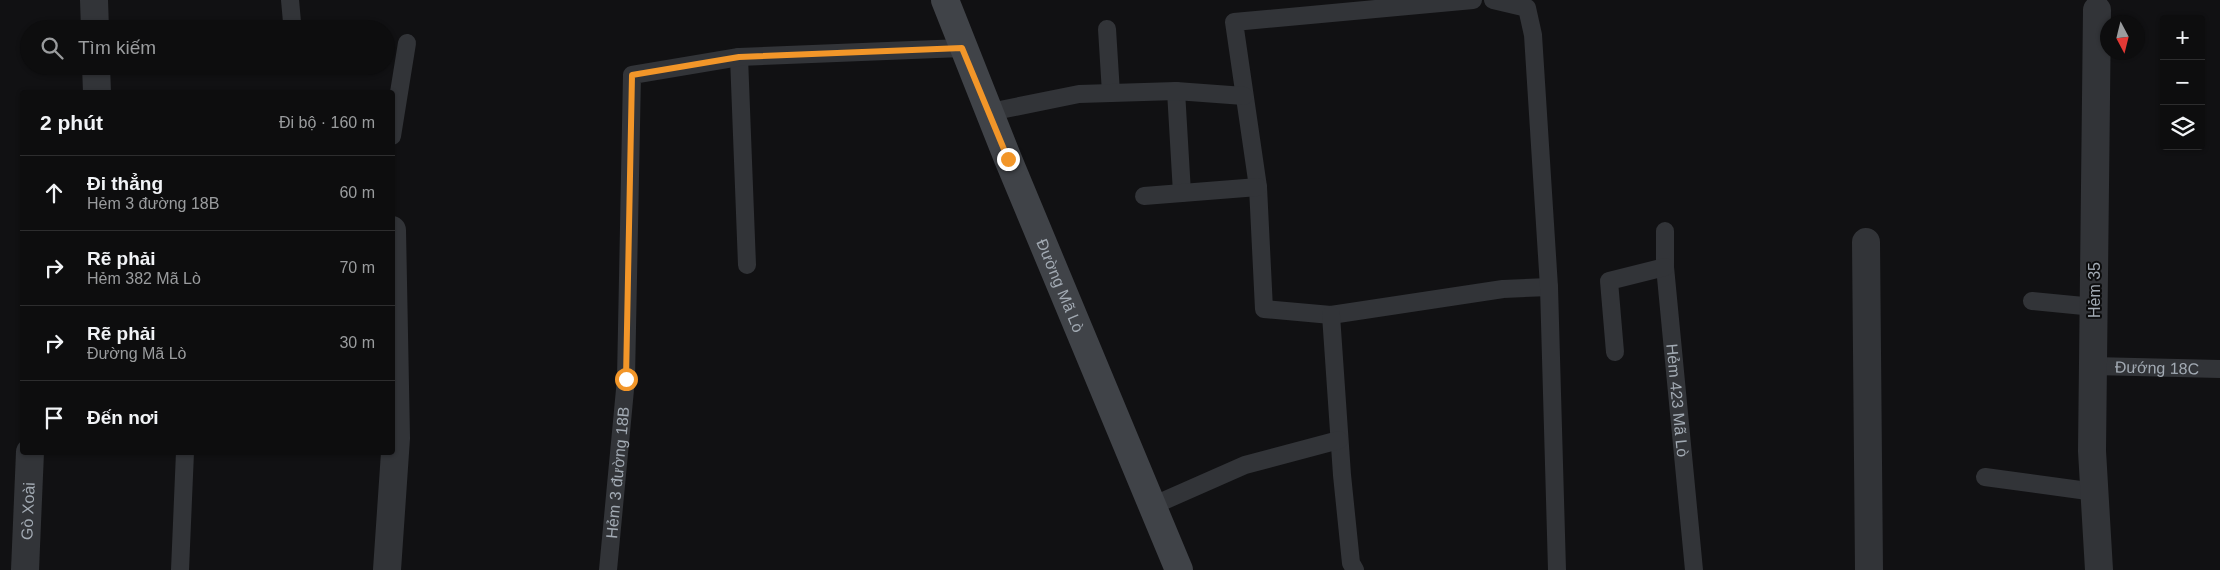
<!DOCTYPE html>
<html lang="vi">
<meta charset="utf-8">
<style>
:root{--surface:#0d0d0e;--page:#161617;--text:#f1f3f6;--muted:#9a9c9e;--line:#2d2d2e}
body{margin:0;font-family:Helvetica,sans-serif;background:var(--page);color:var(--text)}
.controls{position:absolute;right:15px;top:15px;display:grid;overflow:hidden;border-radius:5px;box-shadow:0 1px 4px #0004}
.controls button{width:45px;height:45px;display:grid;place-items:center;padding:0;border:0;border-bottom:1px solid var(--line);background:var(--surface);color:var(--text);font:25px sans-serif}
.compass{position:absolute;left:2100px;top:15px;width:45px;height:45px;border-radius:50%;background:var(--surface);box-shadow:0 1px 4px #0004;rotate:173deg}
.stop{position:absolute;width:15px;height:15px;margin:-11px;border:4px solid #f29629;border-radius:50%;background:#fff}
.stop.end{background:#f29629;border-color:#fff;box-shadow:0 1px 5px #0008}
.list{margin:0;padding:0;list-style:none}
h2{display:flex;justify-content:space-between;align-items:center;height:65px;margin:0;padding:0 20px;font-size:21px}
h2 small{font-size:16px;font-weight:400;color:var(--muted)}
.list li{display:grid;grid-template-columns:32px 1fr auto;gap:15px;align-items:center;box-sizing:border-box;height:75px;padding:0 20px;border-top:1px solid var(--line)}
.list b{display:block;font-size:19px;white-space:nowrap}
.list p{margin:0;font-size:16px;white-space:nowrap;color:var(--muted)}
.list em{font-size:16px;font-style:normal;color:var(--muted)}
.icon{flex:none;width:28px;height:28px;fill:none;stroke:currentColor;stroke-width:2;stroke-linecap:round;stroke-linejoin:round}
.map{position:relative;flex:none;width:2220px;height:570px;overflow:hidden}
.search{position:absolute;background:var(--surface);box-shadow:0 1px 4px #0004;left:20px;top:20px;width:375px;height:55px;display:flex;align-items:center;gap:12px;box-sizing:border-box;padding:0 18px;border-radius:28px;color:var(--muted);font-size:19px}
.panel{position:absolute;background:var(--surface);box-shadow:0 1px 4px #0004;left:20px;top:90px;width:375px;height:365px;border-radius:5px}
.map>svg:first-child{display:block}
.lines{fill:none;stroke-linecap:round;stroke-linejoin:round}
.service{stroke:#323438;stroke-width:18}
.minor{stroke:#323438;stroke-width:28}
.tertiary{stroke:#323438;stroke-width:28}
.secondary{stroke:#404348;stroke-width:28}
.route{stroke:#f29629;stroke-width:6}
.labels{text-anchor:middle;dominant-baseline:central;stroke-width:4;stroke-linejoin:round;paint-order:stroke}
.street-label{font-size:16px;fill:#a2aab3;stroke:#0c0c0d}
</style>
<div class="map">
<svg width="2220" height="570" viewBox="0 0 2220 570">
<rect width="100%" height="100%" fill="#111113"/>
<g class="lines">
<g class="service">
<path d="M 290,0 L 292,22"/>
<path d="M 1473,0 L 1234,22 L 1258,187 L 1264,309 L 1331,315 L 1503,289 L 1549,287"/>
<path d="M 1493,0 L 1527,8 L 1533,35 L 1549,287 L 1557,570"/>
<path d="M 1107,29 L 1111,93"/>
<path d="M 739,57 L 747,265"/>
<path d="M 1176,91 L 1182,193"/>
<path d="M 990,112 L 1079,94 L 1176,91 L 1244,96"/>
<path d="M 392,136 L 407,43"/>
<path d="M 1144,196 L 1258,187"/>
<path id="s1" d="M 1665,231 L 1665,267 L 1694,570"/>
<path d="M 2032,301 L 2094,307"/>
<path d="M 1331,315 L 1342,475 L 1351,563 L 1355,570"/>
<path d="M 1615,352 L 1609,281 L 1665,267"/>
<path id="s2" d="M 2093,366 L 2220,369"/>
<path d="M 1985,477 L 2095,492"/>
<path d="M 1152,506 L 1245,465 L 1339,440"/>
<path d="M 180,570 L 185,452"/>
<path id="s3" d="M 608,570 L 626,379 L 632,75 L 739,57 L 962,48"/>
</g>
<path class="minor" d="M 2097,10 L 2092,451 L 2099,570
M 1866,242 L 1869,570
M 387,570 L 396,438 L 392,230"/>
<g class="tertiary">
<path d="M 94,0 L 95,29"/>
<path d="M 96,66 L 97,92"/>
<path id="s4" d="M 25,570 L 30,452"/>
</g>
<path class="secondary" id="s5" d="M 945,0 L 1008,159 L 1179,570"/>
</g>
<g class="lines">
<path class="route" d="M 626,379 L 632,75 L 739,57 L 962,48 L 1008,159"/>
</g>
<g class="labels">
<g class="street-label">
<text stroke="none"><textPath href="#s5" startOffset="308">Đường Mã Lò</textPath></text>
<text transform="translate(2094 290) rotate(-90)">Hẻm 35</text>
<text stroke="none"><textPath href="#s2" startOffset="64">Đướng 18C</textPath></text>
<text stroke="none"><textPath href="#s1" startOffset="170">Hẻm 423 Mã Lò</textPath></text>
<text stroke="none"><textPath href="#s3" startOffset="98">Hẻm 3 đường 18B</textPath></text>
<text stroke="none"><textPath href="#s4" startOffset="59">Gò Xoài</textPath></text>
</g>
</g>
</svg>
<div class="controls">
<button>+</button>
<button>−</button>
<button><svg class="icon" aria-label="layers" viewBox="0 0 24 24"><path d="M12 4l9 5-9 5-9-5zM3 14l9 5 9-5"/></svg></button>
</div>
<svg class="compass" viewBox="-18 -18 36 36"><path d="M0-13l5 13h-10z" fill="#e53935"/><path d="M0 13l5-13h-10z" fill="#9a9c9e"/></svg>
<div class="stop" style="left:626px;top:379px"></div>
<div class="stop end" style="left:1008px;top:159px"></div>
<div class="search"><svg class="icon" aria-label="search" viewBox="0 0 24 24"><circle cx="10" cy="10" r="6"/><path d="M15 15l6 6"/></svg>Tìm kiếm</div>
<section class="panel">
<h2>2 phút<small>Đi bộ · 160 m</small></h2>
<ul class="list">
<li><svg class="icon" aria-label="ahead" viewBox="0 0 24 24"><path d="M12 20V5M6 11l6-6 6 6"/></svg><div><b>Đi thẳng</b><p>Hẻm 3 đường 18B</p></div><em>60 m</em></li>
<li><svg class="icon" aria-label="right" viewBox="0 0 24 24"><path d="M7 20v-9h11M14 6l5 5-5 5"/></svg><div><b>Rẽ phải</b><p>Hẻm 382 Mã Lò</p></div><em>70 m</em></li>
<li><svg class="icon" aria-label="right" viewBox="0 0 24 24"><path d="M7 20v-9h11M14 6l5 5-5 5"/></svg><div><b>Rẽ phải</b><p>Đường Mã Lò</p></div><em>30 m</em></li>
<li><svg class="icon" aria-label="arrive" viewBox="0 0 24 24"><path d="M6 21V4h12l-3 4 3 4H6"/></svg><div><b>Đến nơi</b></div></li>
</ul>
</section>
</div>
